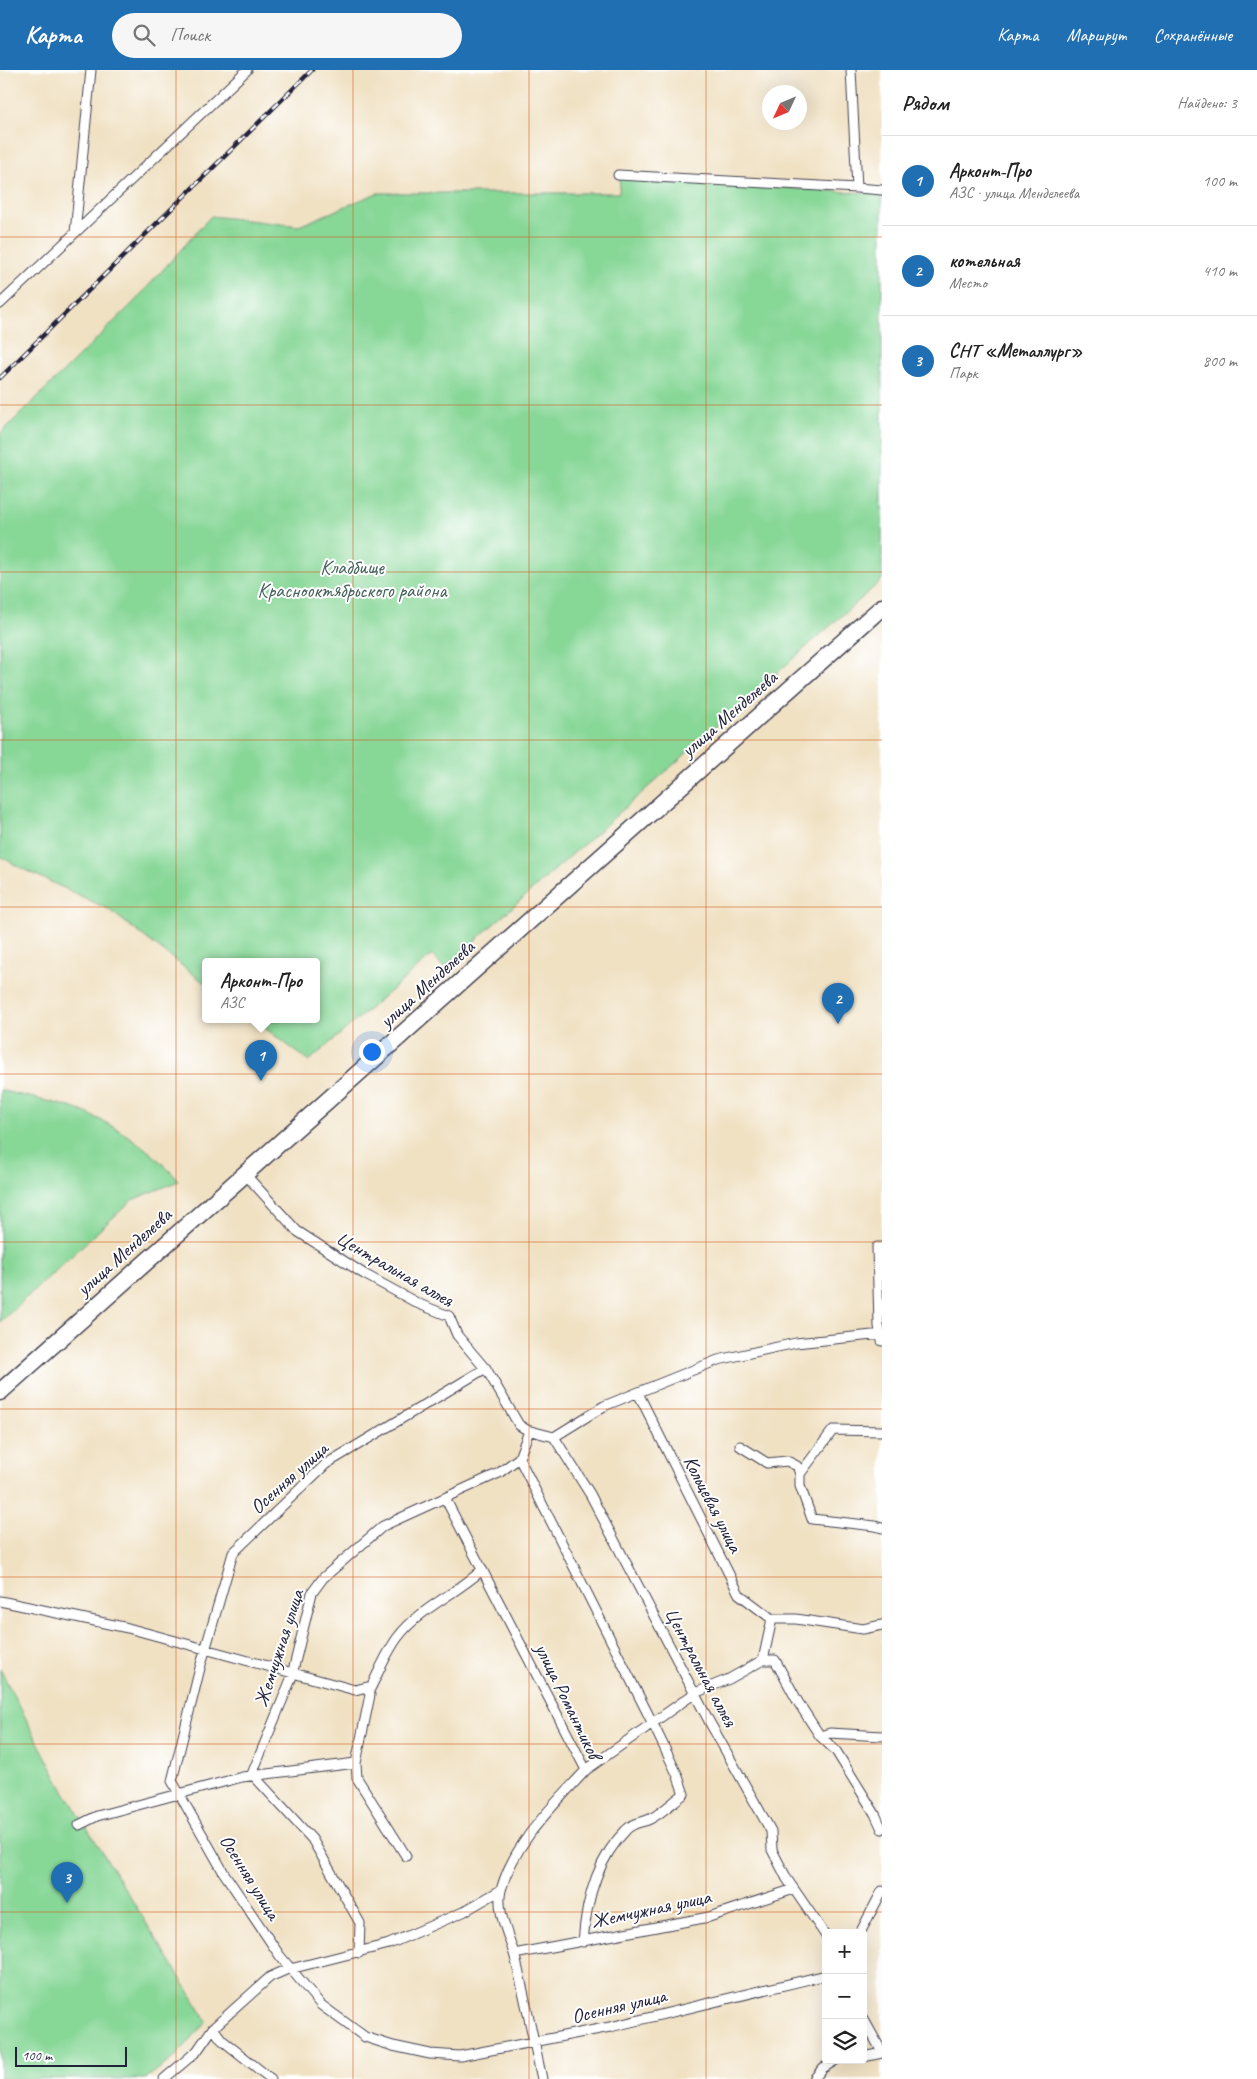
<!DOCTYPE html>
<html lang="ru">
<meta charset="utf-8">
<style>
:root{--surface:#fff;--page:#f6f6f6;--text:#222;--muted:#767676;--line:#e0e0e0;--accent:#1f6fb2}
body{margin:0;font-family:Caveat,sans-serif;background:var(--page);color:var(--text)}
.controls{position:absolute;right:15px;bottom:15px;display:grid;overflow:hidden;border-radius:5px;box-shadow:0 5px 20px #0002}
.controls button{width:45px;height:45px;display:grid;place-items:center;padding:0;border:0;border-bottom:1px solid var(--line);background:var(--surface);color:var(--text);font:25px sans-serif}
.compass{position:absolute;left:762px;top:15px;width:45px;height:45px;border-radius:50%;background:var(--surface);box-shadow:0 5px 20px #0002;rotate:226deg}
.scale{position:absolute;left:15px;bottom:12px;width:112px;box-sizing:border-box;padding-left:5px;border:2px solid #22223b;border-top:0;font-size:14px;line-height:18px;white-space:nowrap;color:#22223b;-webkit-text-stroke:4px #fff;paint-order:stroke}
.you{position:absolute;left:371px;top:981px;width:18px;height:18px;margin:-12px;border:4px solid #fff;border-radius:50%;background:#1a73e8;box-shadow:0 0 0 8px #1a73e833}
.badge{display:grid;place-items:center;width:32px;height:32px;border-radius:50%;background:var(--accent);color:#fff;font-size:16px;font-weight:700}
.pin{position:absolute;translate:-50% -41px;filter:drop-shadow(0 1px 2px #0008)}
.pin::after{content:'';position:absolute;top:26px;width:18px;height:15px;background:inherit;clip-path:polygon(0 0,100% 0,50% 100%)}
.popup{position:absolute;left:202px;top:888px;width:118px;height:65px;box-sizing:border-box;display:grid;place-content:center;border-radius:5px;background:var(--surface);filter:drop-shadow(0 1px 4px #0005);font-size:16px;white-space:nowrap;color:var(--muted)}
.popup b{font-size:19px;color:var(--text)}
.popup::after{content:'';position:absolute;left:50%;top:100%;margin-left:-10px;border:10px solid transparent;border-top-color:var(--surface)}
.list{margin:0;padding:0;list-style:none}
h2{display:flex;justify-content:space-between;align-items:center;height:65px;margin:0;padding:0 20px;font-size:21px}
h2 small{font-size:16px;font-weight:400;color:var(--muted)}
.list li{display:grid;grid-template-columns:32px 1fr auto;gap:15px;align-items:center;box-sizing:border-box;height:90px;padding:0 20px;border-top:1px solid var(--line)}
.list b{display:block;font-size:19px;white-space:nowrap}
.list p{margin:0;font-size:16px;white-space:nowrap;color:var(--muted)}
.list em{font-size:16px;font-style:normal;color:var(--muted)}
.icon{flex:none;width:28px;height:28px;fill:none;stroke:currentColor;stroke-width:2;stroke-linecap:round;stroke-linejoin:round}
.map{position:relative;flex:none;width:882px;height:2009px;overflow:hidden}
header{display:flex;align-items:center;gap:30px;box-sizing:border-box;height:70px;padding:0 25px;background:var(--accent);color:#fff}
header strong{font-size:24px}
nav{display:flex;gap:28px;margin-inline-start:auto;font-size:18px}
.search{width:350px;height:45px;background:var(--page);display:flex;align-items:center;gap:12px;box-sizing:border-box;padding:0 18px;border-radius:28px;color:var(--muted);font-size:19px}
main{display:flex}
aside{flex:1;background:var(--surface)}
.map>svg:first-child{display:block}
.green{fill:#87d797;stroke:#547c69}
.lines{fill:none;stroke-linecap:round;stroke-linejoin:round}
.street-casing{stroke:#413f4f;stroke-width:11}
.highway-casing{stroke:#413f4f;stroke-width:19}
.street{stroke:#fff;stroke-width:9}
.highway{stroke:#fff;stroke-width:16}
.rail-casing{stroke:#22223b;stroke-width:4.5}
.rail{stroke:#fff;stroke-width:2.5;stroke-dasharray:8;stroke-linecap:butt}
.grid{fill:none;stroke:#d45411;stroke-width:1;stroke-opacity:0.55}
.labels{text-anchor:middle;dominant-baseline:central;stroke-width:4;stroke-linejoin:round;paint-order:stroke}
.park-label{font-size:20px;fill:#45615b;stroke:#fff}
.street-label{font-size:20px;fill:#22223b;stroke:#fff}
</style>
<header>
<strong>Карта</strong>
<div class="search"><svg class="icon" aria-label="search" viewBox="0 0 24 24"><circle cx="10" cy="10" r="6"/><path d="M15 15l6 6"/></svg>Поиск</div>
<nav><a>Карта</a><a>Маршрут</a><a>Сохранённые</a></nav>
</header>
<main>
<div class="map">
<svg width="882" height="2009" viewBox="0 0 882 2009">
<rect width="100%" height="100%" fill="#fff"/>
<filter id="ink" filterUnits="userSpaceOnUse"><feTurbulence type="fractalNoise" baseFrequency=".02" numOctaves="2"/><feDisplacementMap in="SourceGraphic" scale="10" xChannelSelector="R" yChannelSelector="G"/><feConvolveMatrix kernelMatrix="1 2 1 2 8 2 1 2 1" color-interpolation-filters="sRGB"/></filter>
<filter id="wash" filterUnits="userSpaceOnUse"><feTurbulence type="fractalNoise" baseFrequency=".0096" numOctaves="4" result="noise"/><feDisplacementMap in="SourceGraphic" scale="20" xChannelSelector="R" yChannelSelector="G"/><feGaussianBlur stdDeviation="1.12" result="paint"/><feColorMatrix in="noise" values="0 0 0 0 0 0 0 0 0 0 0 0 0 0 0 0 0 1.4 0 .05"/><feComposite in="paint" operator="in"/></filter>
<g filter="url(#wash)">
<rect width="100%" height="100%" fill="#f0e1c3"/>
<path class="green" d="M 620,108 L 882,124 L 882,510 L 444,898 L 432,885 L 309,991 L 254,950 L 316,950 L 316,892 L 206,892 L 206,914 L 108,839 L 19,797 L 0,786 L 0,364 L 134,232 L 211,146 L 299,156 L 377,123 L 619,123 Z
M 0,1020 C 24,1027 65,1033 86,1043 C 123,1060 152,1080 179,1111 L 132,1130 L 0,1252 Z
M 0,1599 L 60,1714 L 207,1951 L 175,1987 L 145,2009 L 0,2009 Z"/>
</g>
<g filter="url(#ink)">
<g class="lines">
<g class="street-casing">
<path id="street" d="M 851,0 L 857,118 L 882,120
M 618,105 L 857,118
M 75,163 L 91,0
M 0,234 L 247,0
M 244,1103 L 297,1161 L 364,1204 L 419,1234 L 449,1246 L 457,1265 L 488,1302 L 519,1355 L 527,1360 L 554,1367 L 590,1424 L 710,1653 L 771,1761 L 772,1780 L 787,1809 L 826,1866
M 882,1177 L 877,1177 L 879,1256 L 882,1271
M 486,1298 L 326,1394 L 233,1483 L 200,1598 L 172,1711 L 224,1803 L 280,1886 L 321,1935 L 365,1967 L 393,1976 L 430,1984 L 460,1986 L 610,1957 L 826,1905
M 638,1323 L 739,1524 L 772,1549 L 796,1549 L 863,1559 L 882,1555
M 529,1361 L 519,1388 L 655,1658 L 677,1704 L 684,1724 C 674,1731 662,1743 650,1749 C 642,1753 633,1752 626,1760 C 597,1789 586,1831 583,1872
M 882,1361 L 833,1360 L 800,1404 L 800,1416 L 812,1449 L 875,1456 L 882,1458
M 554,1367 L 604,1336 L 718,1290 L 796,1273 L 882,1264
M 740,1376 L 767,1393 L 787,1391 L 797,1396 L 800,1404
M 445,1428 L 586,1700 C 554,1735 514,1772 501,1820 C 496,1842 509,1865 515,1887 C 525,1927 533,1968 542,2009
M 0,1531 L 128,1558 L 355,1620 L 367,1617 L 370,1625 L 356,1693 L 357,1708 L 406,1786
M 772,1549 L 763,1590 L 775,1590 L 798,1632 L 820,1666 L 836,1681 L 875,1744 L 882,1759
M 369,1621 C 378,1604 386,1583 398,1567 C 420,1538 456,1524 482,1500
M 820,1666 L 830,1663 L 882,1666
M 586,1700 L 695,1623 L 729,1609 L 763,1590
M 79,1755 L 97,1746 L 242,1707 L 356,1693
M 860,1863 L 882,1821
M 359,1883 L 360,1853 L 312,1769 L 252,1704 L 291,1609 L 312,1523 L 323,1508 L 383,1456 L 499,1403 L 519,1388
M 514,1884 L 709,1847 L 794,1819
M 863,1948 L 882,1982
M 213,1958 L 222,1970 L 271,2009
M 863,1987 L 882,1983
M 164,2009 L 197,1981 L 213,1958 L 270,1907 L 286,1900 L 389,1874 L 463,1842 L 501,1820
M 814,2009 L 823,1998 L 836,1990"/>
</g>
<g class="highway-casing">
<path id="highway" d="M 0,1322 L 882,537"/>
</g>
<use href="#street" class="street"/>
<use href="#highway" class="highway"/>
<g class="rail-casing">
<path id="rail" d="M 0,308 L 312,0"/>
</g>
<use href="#rail" class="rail"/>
</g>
</g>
<path class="grid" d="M 176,0 L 176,2009M 353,0 L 353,2009M 529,0 L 529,2009M 706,0 L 706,2009M 0,167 L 882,167M 0,335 L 882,335M 0,502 L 882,502M 0,670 L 882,670M 0,837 L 882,837M 0,1004 L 882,1004M 0,1172 L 882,1172M 0,1339 L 882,1339M 0,1507 L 882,1507M 0,1674 L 882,1674M 0,1842 L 882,1842"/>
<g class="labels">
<g class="park-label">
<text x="352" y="497">Кладбище<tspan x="352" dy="23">Краснооктябрьского района</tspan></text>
</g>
<g class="street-label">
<text transform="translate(729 644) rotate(-41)">улица Менделеева</text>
<text transform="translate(427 914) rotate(-42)">улица Менделеева</text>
<text transform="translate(124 1182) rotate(-42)">улица Менделеева</text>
<text transform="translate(395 1199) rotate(30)">Центральная аллея</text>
<text transform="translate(289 1408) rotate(-42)">Осенняя улица</text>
<text transform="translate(713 1434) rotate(63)">Кольцевая улица</text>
<text transform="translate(279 1578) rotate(-72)">Жемчужная улица</text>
<text transform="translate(701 1597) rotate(62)">Центральная аллея</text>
<text transform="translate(568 1631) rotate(64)">улица Романтиков</text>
<text transform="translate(250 1807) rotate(58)">Осенняя улица</text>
<text transform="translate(651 1839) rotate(-12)">Жемчужная улица</text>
<text transform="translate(619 1936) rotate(-13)">Осенняя улица</text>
</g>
</g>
</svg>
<div class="controls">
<button>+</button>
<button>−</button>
<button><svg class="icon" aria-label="layers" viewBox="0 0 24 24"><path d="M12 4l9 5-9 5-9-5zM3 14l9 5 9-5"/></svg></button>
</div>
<svg class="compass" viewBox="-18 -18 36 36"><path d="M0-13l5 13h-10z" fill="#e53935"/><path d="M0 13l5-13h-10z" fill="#767676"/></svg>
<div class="scale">100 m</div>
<div class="you"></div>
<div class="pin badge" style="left:261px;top:1011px">1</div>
<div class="popup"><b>Арконт-Про</b>АЗС</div>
<div class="pin badge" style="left:838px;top:954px">2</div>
<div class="pin badge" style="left:67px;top:1833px">3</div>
</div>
<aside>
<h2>Рядом<small>Найдено: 3</small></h2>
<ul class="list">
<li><span class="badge">1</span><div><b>Арконт-Про</b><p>АЗС · улица Менделеева</p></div><em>100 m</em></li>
<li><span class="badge">2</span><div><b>котельная</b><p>Место</p></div><em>410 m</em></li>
<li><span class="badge">3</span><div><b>СНТ «Металлург»</b><p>Парк</p></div><em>800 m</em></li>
</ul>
</aside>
</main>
